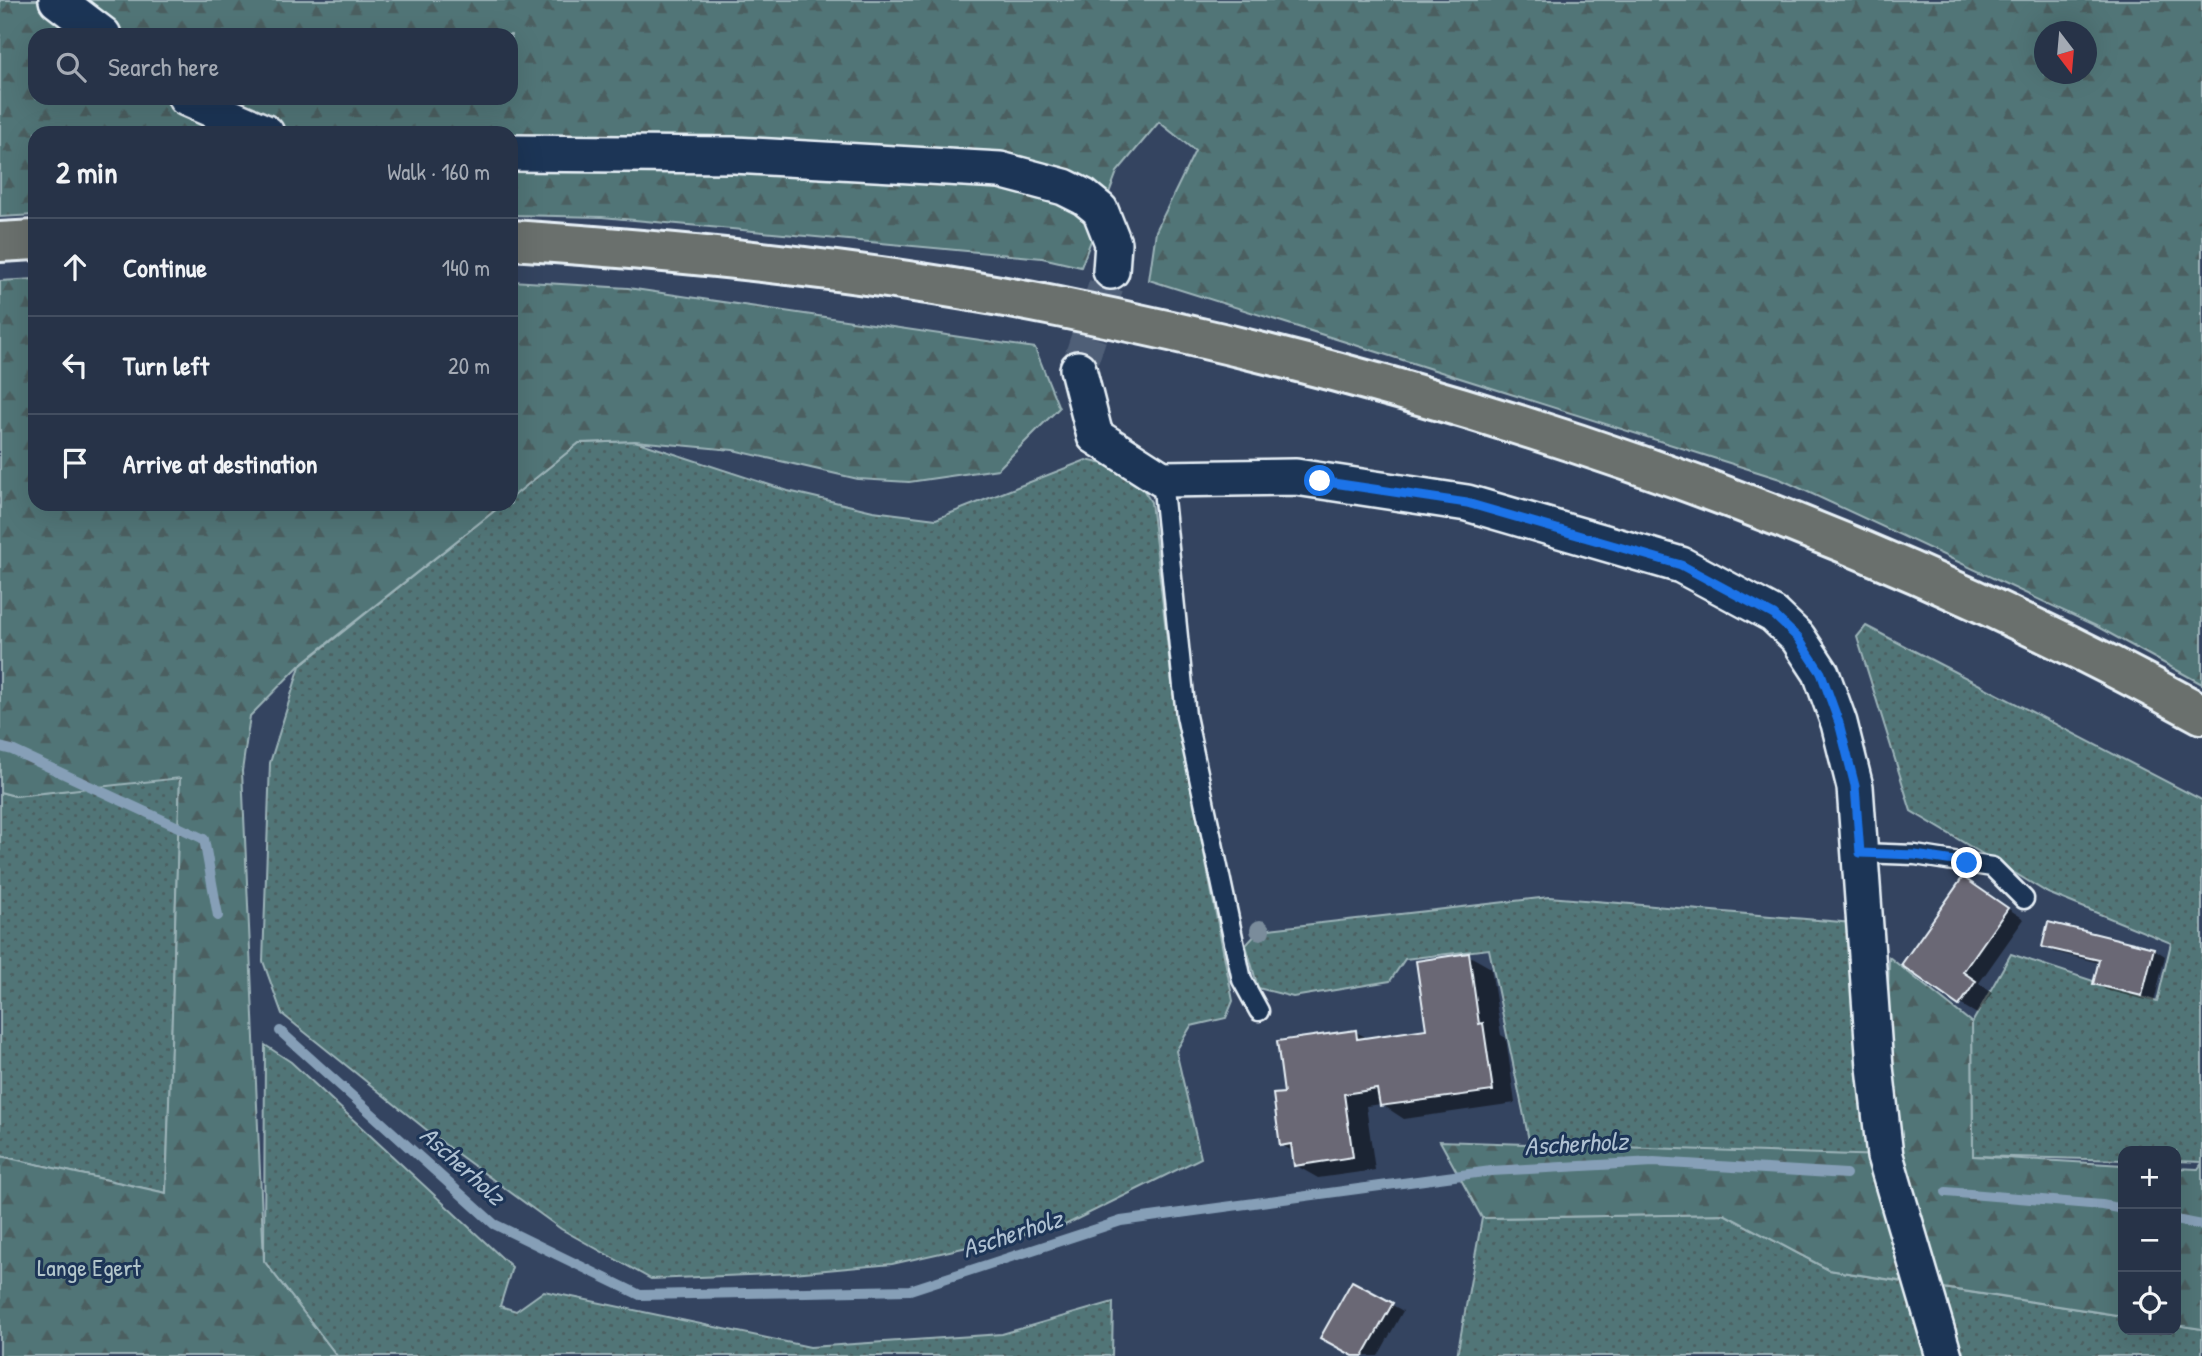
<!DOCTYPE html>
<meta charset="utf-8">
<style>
:root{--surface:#273348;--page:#2f3b4f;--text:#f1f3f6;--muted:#a4aab4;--line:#434e60}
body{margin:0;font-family:"Patrick Hand",sans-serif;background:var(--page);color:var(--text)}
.controls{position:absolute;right:21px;bottom:21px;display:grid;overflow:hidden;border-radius:14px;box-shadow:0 7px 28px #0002}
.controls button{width:63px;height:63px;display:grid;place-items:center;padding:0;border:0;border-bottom:2px solid var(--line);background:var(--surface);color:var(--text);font:35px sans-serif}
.compass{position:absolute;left:2034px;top:21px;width:63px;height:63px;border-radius:50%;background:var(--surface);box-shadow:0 7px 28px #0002;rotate:164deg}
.stop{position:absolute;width:21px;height:21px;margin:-16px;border:5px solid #1a73e8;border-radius:50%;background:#fff}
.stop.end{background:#1a73e8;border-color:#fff;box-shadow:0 2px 7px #0008}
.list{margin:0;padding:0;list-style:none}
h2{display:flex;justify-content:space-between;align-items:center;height:91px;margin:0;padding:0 28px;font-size:30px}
h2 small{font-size:23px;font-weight:400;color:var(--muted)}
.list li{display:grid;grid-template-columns:46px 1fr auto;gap:21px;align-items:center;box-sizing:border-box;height:98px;padding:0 28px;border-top:2px solid var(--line)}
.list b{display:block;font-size:26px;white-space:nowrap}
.list em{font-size:23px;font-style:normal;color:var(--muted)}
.icon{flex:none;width:38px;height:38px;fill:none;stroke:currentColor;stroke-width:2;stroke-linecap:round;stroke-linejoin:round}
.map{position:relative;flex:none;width:2202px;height:1356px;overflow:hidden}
.search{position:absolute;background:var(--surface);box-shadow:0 7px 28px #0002;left:28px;top:28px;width:490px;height:77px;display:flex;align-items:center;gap:18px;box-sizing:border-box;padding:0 24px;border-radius:21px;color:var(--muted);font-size:26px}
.panel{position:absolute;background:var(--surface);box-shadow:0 7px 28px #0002;left:28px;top:126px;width:490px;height:385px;border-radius:21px}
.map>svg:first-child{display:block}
.grass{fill:url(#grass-dots);stroke:#9cb3b8;stroke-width:2}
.forest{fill:url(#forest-firs);stroke:#9cb3b8;stroke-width:2;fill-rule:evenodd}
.shadow{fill:#0007}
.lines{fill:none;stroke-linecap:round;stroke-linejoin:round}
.stream{stroke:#869fb7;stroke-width:10}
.building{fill:#6a6774;stroke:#e8f1f8;stroke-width:2}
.street-tunnel{stroke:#4f5e77;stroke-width:35;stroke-dasharray:35 18;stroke-linecap:butt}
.lane-casing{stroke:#e8f1f8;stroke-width:23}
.street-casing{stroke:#e8f1f8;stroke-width:40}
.primary-casing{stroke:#e8f1f8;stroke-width:44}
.lane{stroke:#1d3557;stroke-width:18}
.street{stroke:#1d3557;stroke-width:35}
.primary{stroke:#6a706d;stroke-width:38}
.tree{fill:#7a8c9b}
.route{stroke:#1a73e8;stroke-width:9}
.labels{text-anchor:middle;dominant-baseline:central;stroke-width:6;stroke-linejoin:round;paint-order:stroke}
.park-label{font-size:24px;fill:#b3c6cb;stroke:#1d3557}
.water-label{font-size:26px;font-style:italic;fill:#afc1d2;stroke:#1d3557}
</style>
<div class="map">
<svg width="2202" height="1356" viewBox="0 0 2202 1356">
<defs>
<pattern id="grass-dots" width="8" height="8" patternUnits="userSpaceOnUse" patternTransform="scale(1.75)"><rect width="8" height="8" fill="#517577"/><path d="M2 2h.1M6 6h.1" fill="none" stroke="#4c5e60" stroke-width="1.8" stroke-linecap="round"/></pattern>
<pattern id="forest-firs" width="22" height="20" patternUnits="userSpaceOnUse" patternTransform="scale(1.75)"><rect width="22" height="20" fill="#517577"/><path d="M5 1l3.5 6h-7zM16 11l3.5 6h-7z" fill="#4c5e60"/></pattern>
</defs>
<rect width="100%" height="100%" fill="#344460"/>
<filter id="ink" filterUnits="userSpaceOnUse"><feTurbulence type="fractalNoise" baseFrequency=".0143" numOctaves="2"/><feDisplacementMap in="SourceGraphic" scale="14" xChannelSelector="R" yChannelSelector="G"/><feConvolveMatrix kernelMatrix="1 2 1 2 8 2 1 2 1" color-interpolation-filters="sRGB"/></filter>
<g filter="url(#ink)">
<path class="grass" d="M 635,441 L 788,491 L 873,511 L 936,519 L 1086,460 L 1131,470 L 1151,502 L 1174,700 L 1233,1001 L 1226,1018 L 1191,1026 L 1176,1051 L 1201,1158 L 1065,1225 L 892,1264 L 793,1273 L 651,1279 L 561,1229 L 448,1147 L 282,1014 L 263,961 L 270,763 L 300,666 L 503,504 L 511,504 L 511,498 L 579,443 Z
M 1866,626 L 2202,800 L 2202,1162 L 2176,1161 L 2176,1151 L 2123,1151 L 2123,1160 L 1973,1156 L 1972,1023 L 2011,954 L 2157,1002 L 2171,943 L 2048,893 L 1911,811 L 1857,637 Z
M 180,777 L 166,1193 L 0,1156 L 0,792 L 15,796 Z
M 1549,897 L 1853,923 L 1872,1156 L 1530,1145 L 1489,949 L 1405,959 L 1390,981 L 1293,997 L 1258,988 L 1246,945 L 1260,930 Z
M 265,1045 L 291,1062 L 512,1267 L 500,1306 L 516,1311 L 544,1291 L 810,1347 L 1002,1334 L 1113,1302 L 1112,1356 L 337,1356 L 264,1261 Z
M 1724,1214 L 1829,1270 L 1903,1282 L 1927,1356 L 1457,1356 L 1482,1218 Z
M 1936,1287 L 2123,1316 L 2123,1330 L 2176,1330 L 2176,1325 L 2202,1329 L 2202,1356 L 1959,1356 Z"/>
<path class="forest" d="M 0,0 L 2202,0 L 2202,684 L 2096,626 L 1780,479 L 1149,280 L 1156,231 L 1195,151 L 1159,122 L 1117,172 L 1081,267 L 1042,258 L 602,217 L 511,215 L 511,133 L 35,133 L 35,215 L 0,217 ZM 2044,32 L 2086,32 L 2086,74 L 2044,74 ZM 35,35 L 511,35 L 511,98 L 35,98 Z
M 35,279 L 35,504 L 503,504 L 300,665 L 250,716 L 242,771 L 264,1261 L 337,1356 L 0,1356 L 0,1156 L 166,1193 L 180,778 L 15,796 L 0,792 L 0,281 Z
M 511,281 L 628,288 L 1035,348 L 1059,408 L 998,469 L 909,482 L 858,479 L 733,450 L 635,441 L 579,443 L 511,498 Z
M 1889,957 L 1972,1023 L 1973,1156 L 2123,1165 L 2123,1316 L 1829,1270 L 1724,1214 L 1482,1218 L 1440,1141 L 1884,1156 Z
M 2202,1163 L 2202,1329 L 2176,1325 L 2176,1168 L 2198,1169 Z"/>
<path class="shadow" d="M 1963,879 L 2024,919 L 1979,983 L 1992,993 L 1977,1014 L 1960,1004 Z
M 2044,946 L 2154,949 L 2165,956 L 2154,1002 L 2106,990 L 2095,983 L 2100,963 L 2055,952 Z
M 1468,955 L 1491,968 L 1501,1035 L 1506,1038 L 1515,1103 L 1404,1119 L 1381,1104 L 1366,1106 L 1375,1170 L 1318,1178 L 1295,1165 L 1294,1152 L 1282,1145 L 1286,1095 L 1356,1032 L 1369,1039 L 1428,1031 Z
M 1353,1283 L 1403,1311 L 1378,1356 L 1356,1356 Z"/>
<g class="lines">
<path class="stream" d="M 0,747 L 12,750 L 204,839 L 218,916
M 280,1031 L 494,1224 L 640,1295 L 910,1290 L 1121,1221 L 1491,1171 L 1654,1162 L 1846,1174
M 1946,1192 L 2102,1205 L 2123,1209
M 2176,1220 L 2202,1225"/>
</g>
<path class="building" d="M 1963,877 L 2008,908 L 1963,972 L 1976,981 L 1959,1006 L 1901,965 Z
M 2048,922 L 2154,948 L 2142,996 L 2093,984 L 2099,960 L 2042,947 Z
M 1469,953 L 1479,1024 L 1483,1023 L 1493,1091 L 1380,1106 L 1377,1089 L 1344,1094 L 1353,1157 L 1294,1166 L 1291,1144 L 1280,1146 L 1273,1094 L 1284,1093 L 1277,1041 L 1356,1030 L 1357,1039 L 1426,1029 L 1416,961 Z
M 1352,1281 L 1393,1303 L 1363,1356 L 1353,1356 L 1320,1338 Z"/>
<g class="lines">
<path class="street-tunnel" d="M 1078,369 L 1111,271"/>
<g class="lane-casing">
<path id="lane" d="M 1162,479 L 1186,716 L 1242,980 L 1259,1011
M 1860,853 L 1915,855 L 1992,867 L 2024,899"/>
</g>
<g class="street-casing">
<path id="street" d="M 57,0 L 103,35
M 186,98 L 266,133
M 511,153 L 734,155 L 1000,170 L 1064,187 L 1084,197 L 1100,210 L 1113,243 L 1111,271
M 1078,369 L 1095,436 L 1162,479 L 1296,477 L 1467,503 L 1681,565 L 1774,615 L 1798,638 L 1821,673 L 1839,723 L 1855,787 L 1875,1067 L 1885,1156 L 1944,1356"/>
</g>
<g class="primary-casing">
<path id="primary" d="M 511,240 C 694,252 878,271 1058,307 C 1456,387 1846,519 2202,714
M 0,242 L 35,240"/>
</g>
<use href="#lane" class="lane"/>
<use href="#street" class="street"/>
<use href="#primary" class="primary"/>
</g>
<circle class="tree" cx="1260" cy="930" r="10"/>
</g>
<g class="lines" filter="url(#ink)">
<path class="route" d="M 1320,481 L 1467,503 L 1681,565 L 1774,615 L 1798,638 L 1821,673 L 1839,723 L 1855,786 L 1860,853 L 1915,855 L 1967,863"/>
</g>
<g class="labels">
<g class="park-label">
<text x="89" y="1267">Lange Egert</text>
</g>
<g class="water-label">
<text transform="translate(1576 1143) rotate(-3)">Ascherholz</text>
<text transform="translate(463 1165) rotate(42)">Ascherholz</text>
<text transform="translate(1012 1233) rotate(-18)">Ascherholz</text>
</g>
</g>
</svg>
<div class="controls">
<button>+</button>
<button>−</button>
<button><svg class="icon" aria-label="locate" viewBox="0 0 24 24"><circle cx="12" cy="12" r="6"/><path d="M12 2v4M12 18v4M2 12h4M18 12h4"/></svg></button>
</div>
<svg class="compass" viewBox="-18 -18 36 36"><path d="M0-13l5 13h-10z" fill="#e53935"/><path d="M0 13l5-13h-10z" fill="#a4aab4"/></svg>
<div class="stop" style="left:1320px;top:481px"></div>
<div class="stop end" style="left:1967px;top:863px"></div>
<div class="search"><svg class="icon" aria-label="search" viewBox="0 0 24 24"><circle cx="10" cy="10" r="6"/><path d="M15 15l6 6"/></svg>Search here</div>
<section class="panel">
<h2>2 min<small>Walk · 160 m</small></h2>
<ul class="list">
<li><svg class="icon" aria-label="ahead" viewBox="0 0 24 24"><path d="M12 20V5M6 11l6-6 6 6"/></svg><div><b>Continue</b></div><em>140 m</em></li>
<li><svg class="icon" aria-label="left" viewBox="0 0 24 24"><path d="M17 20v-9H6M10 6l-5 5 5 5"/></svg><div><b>Turn left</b></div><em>20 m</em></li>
<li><svg class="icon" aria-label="arrive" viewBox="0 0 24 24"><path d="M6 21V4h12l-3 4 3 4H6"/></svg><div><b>Arrive at destination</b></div></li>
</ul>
</section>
</div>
